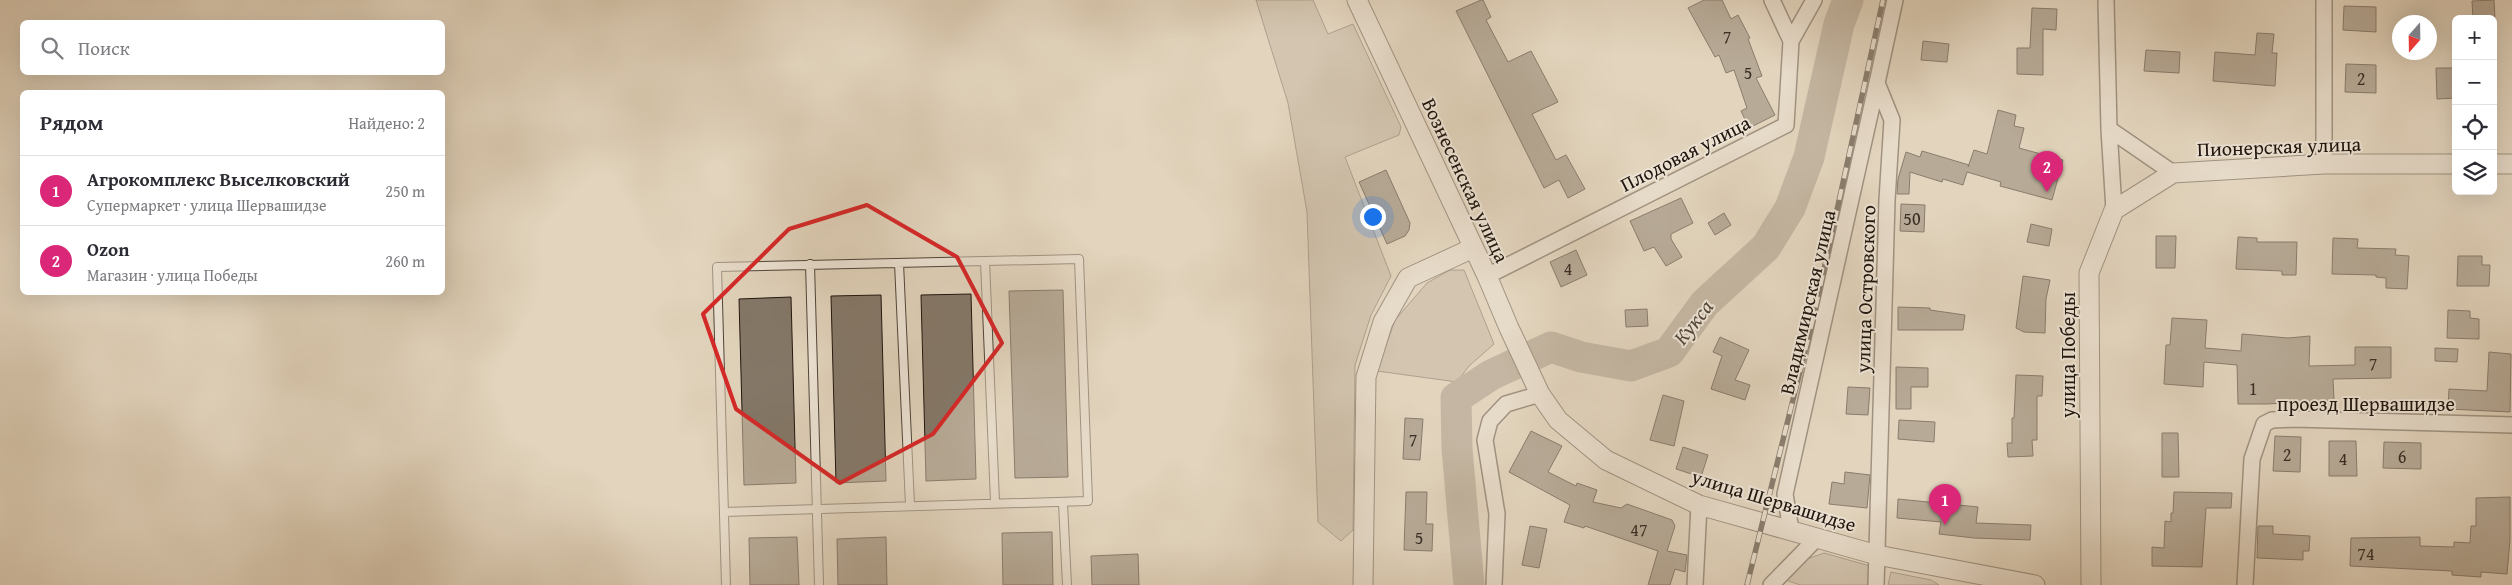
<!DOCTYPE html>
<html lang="ru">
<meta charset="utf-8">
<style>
:root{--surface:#fff;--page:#f7f7f7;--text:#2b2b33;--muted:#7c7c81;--line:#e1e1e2;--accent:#db2777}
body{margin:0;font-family:"Gentium Book Plus",serif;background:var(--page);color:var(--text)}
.controls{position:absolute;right:15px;top:15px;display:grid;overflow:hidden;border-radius:8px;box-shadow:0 5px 20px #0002}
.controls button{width:45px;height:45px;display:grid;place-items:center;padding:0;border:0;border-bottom:1px solid var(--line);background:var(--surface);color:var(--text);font:25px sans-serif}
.compass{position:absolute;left:2392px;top:15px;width:45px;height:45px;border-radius:50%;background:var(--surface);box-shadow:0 5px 20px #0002;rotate:200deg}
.you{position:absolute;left:1372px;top:216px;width:18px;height:18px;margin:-12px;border:4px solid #fff;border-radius:50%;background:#1a73e8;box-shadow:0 0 0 8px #1a73e833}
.badge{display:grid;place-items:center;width:32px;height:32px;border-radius:50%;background:var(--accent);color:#fff;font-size:16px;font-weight:700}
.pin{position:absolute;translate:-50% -41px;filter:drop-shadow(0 1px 2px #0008)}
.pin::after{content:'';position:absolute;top:26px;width:18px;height:15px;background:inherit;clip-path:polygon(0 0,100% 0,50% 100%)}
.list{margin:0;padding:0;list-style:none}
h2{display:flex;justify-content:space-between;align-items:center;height:65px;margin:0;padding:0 20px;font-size:21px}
h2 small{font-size:16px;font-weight:400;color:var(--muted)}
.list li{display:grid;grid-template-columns:32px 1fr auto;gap:15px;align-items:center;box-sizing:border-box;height:70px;padding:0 20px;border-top:1px solid var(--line)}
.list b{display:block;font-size:19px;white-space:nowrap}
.list p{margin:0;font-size:16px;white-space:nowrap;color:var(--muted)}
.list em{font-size:16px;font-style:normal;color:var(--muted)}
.icon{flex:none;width:28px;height:28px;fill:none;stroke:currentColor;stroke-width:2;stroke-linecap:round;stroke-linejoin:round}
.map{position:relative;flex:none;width:2512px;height:585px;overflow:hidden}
.search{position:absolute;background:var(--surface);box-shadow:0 5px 20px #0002;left:20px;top:20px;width:425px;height:55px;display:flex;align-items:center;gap:12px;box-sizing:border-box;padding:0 18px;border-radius:8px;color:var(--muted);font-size:19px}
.panel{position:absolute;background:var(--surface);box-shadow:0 5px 20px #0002;left:20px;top:90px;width:425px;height:205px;border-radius:8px}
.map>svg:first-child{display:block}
.green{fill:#c1b39f;stroke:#706456}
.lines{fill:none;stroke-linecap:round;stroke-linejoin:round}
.river{stroke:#a09381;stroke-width:31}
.building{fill:#847869;stroke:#1f140d}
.service-casing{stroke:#504439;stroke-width:10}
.minor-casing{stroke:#504439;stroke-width:18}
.tertiary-casing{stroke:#504439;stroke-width:21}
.service{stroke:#ece3d4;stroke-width:8}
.minor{stroke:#ece3d4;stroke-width:15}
.tertiary{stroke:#ece3d4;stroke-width:19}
.rail-casing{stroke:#1f140d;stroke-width:5.5}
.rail{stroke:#ece3d4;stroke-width:4;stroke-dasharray:11;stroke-linecap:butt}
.marked{fill:none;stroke:#d62828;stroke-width:4;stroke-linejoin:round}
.labels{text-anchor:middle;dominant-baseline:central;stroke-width:4;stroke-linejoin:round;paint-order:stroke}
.number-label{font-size:18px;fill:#382d24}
.street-label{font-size:20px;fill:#1f140d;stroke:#ece3d4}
.water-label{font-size:21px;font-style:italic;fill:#53473b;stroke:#ece3d4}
</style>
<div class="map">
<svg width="2512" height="585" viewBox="0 0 2512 585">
<rect width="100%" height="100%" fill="#e2d4bd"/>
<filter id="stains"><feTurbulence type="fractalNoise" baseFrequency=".004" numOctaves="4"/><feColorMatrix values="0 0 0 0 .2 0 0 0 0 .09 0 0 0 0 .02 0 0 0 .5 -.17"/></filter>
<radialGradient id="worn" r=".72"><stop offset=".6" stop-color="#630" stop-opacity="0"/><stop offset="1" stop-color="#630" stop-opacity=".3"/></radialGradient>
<path class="green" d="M 1256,0 L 1313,0 L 1328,34 L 1353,24 L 1401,127 L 1399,135 L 1345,157 L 1391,276 L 1371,315 L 1355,365 L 1353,530 L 1341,541 L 1318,522 L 1307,212 L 1288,103 Z
M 1450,270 L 1464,270 L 1494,344 L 1469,366 L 1457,382 L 1377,371 L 1395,320 L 1427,283 Z
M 1824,553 L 1870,566 L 1870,585 L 1800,585 L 1783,579 L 1807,559 Z
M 1891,572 L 1931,580 L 1939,585 L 1888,585 Z"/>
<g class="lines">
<path class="river" d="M 1469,585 L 1457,449 L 1456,398 L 1491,375 L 1551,347 L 1581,357 L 1631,366 L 1669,352 L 1705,303 L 1766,247 L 1790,208 L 1809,157 L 1839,24 L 1848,0"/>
</g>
<path class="building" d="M 1481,0 L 1483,0 L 1491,17 L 1486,20 L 1508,62 L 1531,51 L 1558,102 L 1532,114 L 1556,160 L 1566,155 L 1585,189 L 1568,198 L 1559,180 L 1544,188 L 1456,11 Z
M 1704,0 L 1722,0 L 1731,19 L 1738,15 L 1750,38 L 1748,39 L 1762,76 L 1756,78 L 1775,115 L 1749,128 L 1741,111 L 1747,108 L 1734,70 L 1726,73 L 1719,55 L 1715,57 L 1688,8 Z
M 2494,0 L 2495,19 L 2473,19 L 2472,1 Z
M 2344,6 L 2376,7 L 2376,32 L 2343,30 Z
M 2032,8 L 2057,9 L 2056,30 L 2043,29 L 2043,75 L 2017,74 L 2017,48 L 2030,48 Z
M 2257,33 L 2274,34 L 2272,53 L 2277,53 L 2275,86 L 2213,81 L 2215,52 L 2255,55 Z
M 1923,41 L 1949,44 L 1947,62 L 1921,60 Z
M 2146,50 L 2180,52 L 2179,73 L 2144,71 Z
M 2346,64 L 2376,65 L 2376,93 L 2345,92 Z
M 2436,68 L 2456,68 L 2456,98 L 2437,99 Z
M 1998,110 L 2016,115 L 2014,126 L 2024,128 L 2019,148 L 2063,160 L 2052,200 L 2000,186 L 2001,182 L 1967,172 L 1963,185 L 1943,179 L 1942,182 L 1910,172 L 1909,194 L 1897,194 L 1898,179 L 1906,152 L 1920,157 L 1922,151 L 1969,165 L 1968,167 L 1974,150 L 1987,154 Z
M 1386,170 L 1410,223 L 1409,230 L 1405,236 L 1387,244 L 1359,182 Z
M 1681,198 L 1693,223 L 1671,234 L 1671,239 L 1682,257 L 1666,266 L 1654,247 L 1644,251 L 1630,221 Z
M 1901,204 L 1925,205 L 1924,232 L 1900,231 Z
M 1724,213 L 1731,225 L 1715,235 L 1708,223 Z
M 2031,224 L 2052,229 L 2049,246 L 2027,242 Z
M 2156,236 L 2176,236 L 2175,268 L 2156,268 Z
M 2238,237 L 2257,238 L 2257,242 L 2297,242 L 2296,275 L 2282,275 L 2282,271 L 2236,269 Z
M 2333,238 L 2358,239 L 2357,248 L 2396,249 L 2395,255 L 2409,256 L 2407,289 L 2386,288 L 2386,278 L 2376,277 L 2376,275 L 2332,274 Z
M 1576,250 L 1587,275 L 1561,287 L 1550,262 Z
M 2458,256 L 2482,256 L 2482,265 L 2490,265 L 2489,286 L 2457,286 Z
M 2023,276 L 2050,280 L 2046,299 L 2045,333 L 2024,332 L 2016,328 Z
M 1063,290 L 1068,477 L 1015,478 L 1009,291 Z
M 971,294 L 976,479 L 926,481 L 921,295 Z
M 881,295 L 886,481 L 836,483 L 831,296 Z
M 791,297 L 796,483 L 744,485 L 739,299 Z
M 1898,307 L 1930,308 L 1930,310 L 1965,315 L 1963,330 L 1898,330 Z
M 1647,309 L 1648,326 L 1626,327 L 1625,310 Z
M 2448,310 L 2470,311 L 2470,318 L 2479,319 L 2479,339 L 2447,338 Z
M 2172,318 L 2207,320 L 2205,348 L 2241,351 L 2242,334 L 2288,338 L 2310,336 L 2309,366 L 2355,365 L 2355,347 L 2391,347 L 2391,378 L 2333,379 L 2334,400 L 2267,404 L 2238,404 L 2237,365 L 2204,362 L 2203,387 L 2164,384 L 2166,345 L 2170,345 Z
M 1720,337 L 1749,350 L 1735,380 L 1750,385 L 1745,400 L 1711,389 L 1722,356 L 1713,352 Z
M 2435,348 L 2458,349 L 2457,362 L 2435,361 Z
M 2489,352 L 2511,354 L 2510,412 L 2448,409 L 2449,389 L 2487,391 Z
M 1896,367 L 1928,368 L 1928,387 L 1911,387 L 1911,409 L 1896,409 Z
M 2016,375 L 2043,376 L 2042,396 L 2037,396 L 2037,440 L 2032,440 L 2033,456 L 2008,457 L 2007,443 L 2012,443 L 2012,418 L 2014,418 Z
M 1848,387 L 1870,388 L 1868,415 L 1846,414 Z
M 1663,395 L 1684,401 L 1674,446 L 1650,440 Z
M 1405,418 L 1423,419 L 1420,460 L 1403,459 Z
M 1899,420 L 1935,422 L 1934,442 L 1898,439 Z
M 1531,431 L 1562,446 L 1548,472 L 1576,486 L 1577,483 L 1597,490 L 1593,502 L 1621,508 L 1627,504 L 1672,520 L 1675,526 L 1667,551 L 1687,555 L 1685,572 L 1675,569 L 1670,585 L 1648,585 L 1658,551 L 1585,526 L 1584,528 L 1564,522 L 1570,505 L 1509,472 Z
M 2162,433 L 2178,433 L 2179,477 L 2162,477 Z
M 2275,436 L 2301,437 L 2300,472 L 2273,471 Z
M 2329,441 L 2356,441 L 2357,476 L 2329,476 Z
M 2384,442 L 2421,443 L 2421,469 L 2383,468 Z
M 1683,447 L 1708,455 L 1701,477 L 1676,469 Z
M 1845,472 L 1870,475 L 1867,508 L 1829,504 L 1832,482 L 1844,484 Z
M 1406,492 L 1427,492 L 1426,524 L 1433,524 L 1432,551 L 1404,550 Z
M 2174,492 L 2232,493 L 2231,508 L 2206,508 L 2202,567 L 2152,566 L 2152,547 L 2164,548 L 2165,521 L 2171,522 L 2171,513 L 2173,513 Z
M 2510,497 L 2510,540 L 2507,574 L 2481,572 L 2481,577 L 2452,575 L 2452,571 L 2350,566 L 2351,538 L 2420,537 L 2420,546 L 2454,547 L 2454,542 L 2470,543 L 2471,526 L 2476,526 L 2476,498 Z
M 1898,499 L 1978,507 L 1976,523 L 2031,525 L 2030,540 L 1974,538 L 1939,534 L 1941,522 L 1897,518 Z
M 1530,526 L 1547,529 L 1539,568 L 1522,565 Z
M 2258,526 L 2273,526 L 2273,534 L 2310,536 L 2309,551 L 2303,551 L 2303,560 L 2257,558 Z
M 1052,532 L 1053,585 L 1003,585 L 1002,533 Z
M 797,537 L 799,585 L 750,585 L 749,538 Z
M 886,537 L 887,585 L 838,585 L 837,539 Z
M 1138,554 L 1139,585 L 1092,585 L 1091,556 Z"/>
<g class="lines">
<g class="service-casing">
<path id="service" d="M 985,261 L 995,502
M 899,263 L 910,505
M 810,264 L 819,585
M 1063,503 L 1067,585
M 724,512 L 1088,501 L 1079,259 L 717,267 L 726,585"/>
</g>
<g class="minor-casing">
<path id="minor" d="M 2106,0 L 2109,129 L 2114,210
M 1791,41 L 1814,0
M 2109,129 L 2173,173
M 2324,164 L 2324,0
M 1487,276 L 1786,125 L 1791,41 L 1772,0
M 1791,530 L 1785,494 L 1877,83
M 1494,585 L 1497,514 L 1485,440 L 1490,421 L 1506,404 L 1540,394
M 1695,585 L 1699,505
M 1771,585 L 1817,538
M 1876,585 L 1887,200 L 1892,120 L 1877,83 L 1895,0
M 2245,585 L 2252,459 L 2264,424 L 2272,420 L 2295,419 L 2512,425"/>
</g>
<g class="tertiary-casing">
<path id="tertiary" d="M 1357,0 L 1487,276 L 1509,328 L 1540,394 L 1558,420 L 1606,460 L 1699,505 L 1877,555 L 2035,585
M 2493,164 L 2512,164
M 1363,585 L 1366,377 L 1383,322 L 1408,278 L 1473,248
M 2091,585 L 2089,273 L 2114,210 L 2173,173 L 2324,164 L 2456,164"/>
</g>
<use href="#service" class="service"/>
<use href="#minor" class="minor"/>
<use href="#tertiary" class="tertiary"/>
<g class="rail-casing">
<path id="rail" d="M 1747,585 L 1814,315 L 1883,0"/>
</g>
<use href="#rail" class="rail"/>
</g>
<path d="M0 0H2512V585H0ZM 867,205 L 957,257 L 1002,343 L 933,434 L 840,483 L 736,409 L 703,314 L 789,229 Z" fill="#e2d4bd" fill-opacity=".55" fill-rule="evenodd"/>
<path class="marked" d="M 867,205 L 957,257 L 1002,343 L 933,434 L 840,483 L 736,409 L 703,314 L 789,229 Z"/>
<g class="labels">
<g class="number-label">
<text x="1727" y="36">7</text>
<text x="1748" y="72">5</text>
<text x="2361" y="78">2</text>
<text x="1912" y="218">50</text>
<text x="1568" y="268">4</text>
<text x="2373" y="363">7</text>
<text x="2253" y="388">1</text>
<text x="1413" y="439">7</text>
<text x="2287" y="454">2</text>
<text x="2402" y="456">6</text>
<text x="2343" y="458">4</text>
<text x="1639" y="529">47</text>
<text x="1419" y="537">5</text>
<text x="2366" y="553">74</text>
</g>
<g class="street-label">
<text transform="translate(2279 146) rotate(-2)">Пионерская улица</text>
<text transform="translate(1685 153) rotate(-27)">Плодовая улица</text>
<text transform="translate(1466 180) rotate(65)">Вознесенская улица</text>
<text transform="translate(1865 289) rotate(-88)">улица Островского</text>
<text transform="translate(1807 302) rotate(-77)">Владимирская улица</text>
<text transform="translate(2067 355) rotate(-90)">улица Победы</text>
<text x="2366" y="403">проезд Шервашидзе</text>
<text transform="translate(1774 500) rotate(17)">улица Шервашидзе</text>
</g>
<g class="water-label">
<text transform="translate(1693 322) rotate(-52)">Кукса</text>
</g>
</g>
<rect width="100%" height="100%" filter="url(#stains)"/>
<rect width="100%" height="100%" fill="url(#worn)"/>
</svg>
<div class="controls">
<button>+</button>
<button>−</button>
<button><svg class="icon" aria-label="locate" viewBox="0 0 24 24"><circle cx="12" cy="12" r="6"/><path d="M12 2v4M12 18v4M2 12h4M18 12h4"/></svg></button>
<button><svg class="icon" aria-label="layers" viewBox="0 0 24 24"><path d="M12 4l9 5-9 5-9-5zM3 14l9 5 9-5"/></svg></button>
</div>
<svg class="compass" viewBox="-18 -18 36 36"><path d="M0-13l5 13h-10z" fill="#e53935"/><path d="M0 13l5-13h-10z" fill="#7c7c81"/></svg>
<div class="you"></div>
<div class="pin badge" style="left:1945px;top:525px">1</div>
<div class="pin badge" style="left:2047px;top:192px">2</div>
<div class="search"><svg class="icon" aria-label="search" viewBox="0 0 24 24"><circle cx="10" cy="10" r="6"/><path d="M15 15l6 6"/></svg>Поиск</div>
<section class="panel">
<h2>Рядом<small>Найдено: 2</small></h2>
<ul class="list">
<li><span class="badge">1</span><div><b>Агрокомплекс Выселковский</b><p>Супермаркет · улица Шервашидзе</p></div><em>250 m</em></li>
<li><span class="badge">2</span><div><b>Ozon</b><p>Магазин · улица Победы</p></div><em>260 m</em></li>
</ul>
</section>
</div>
